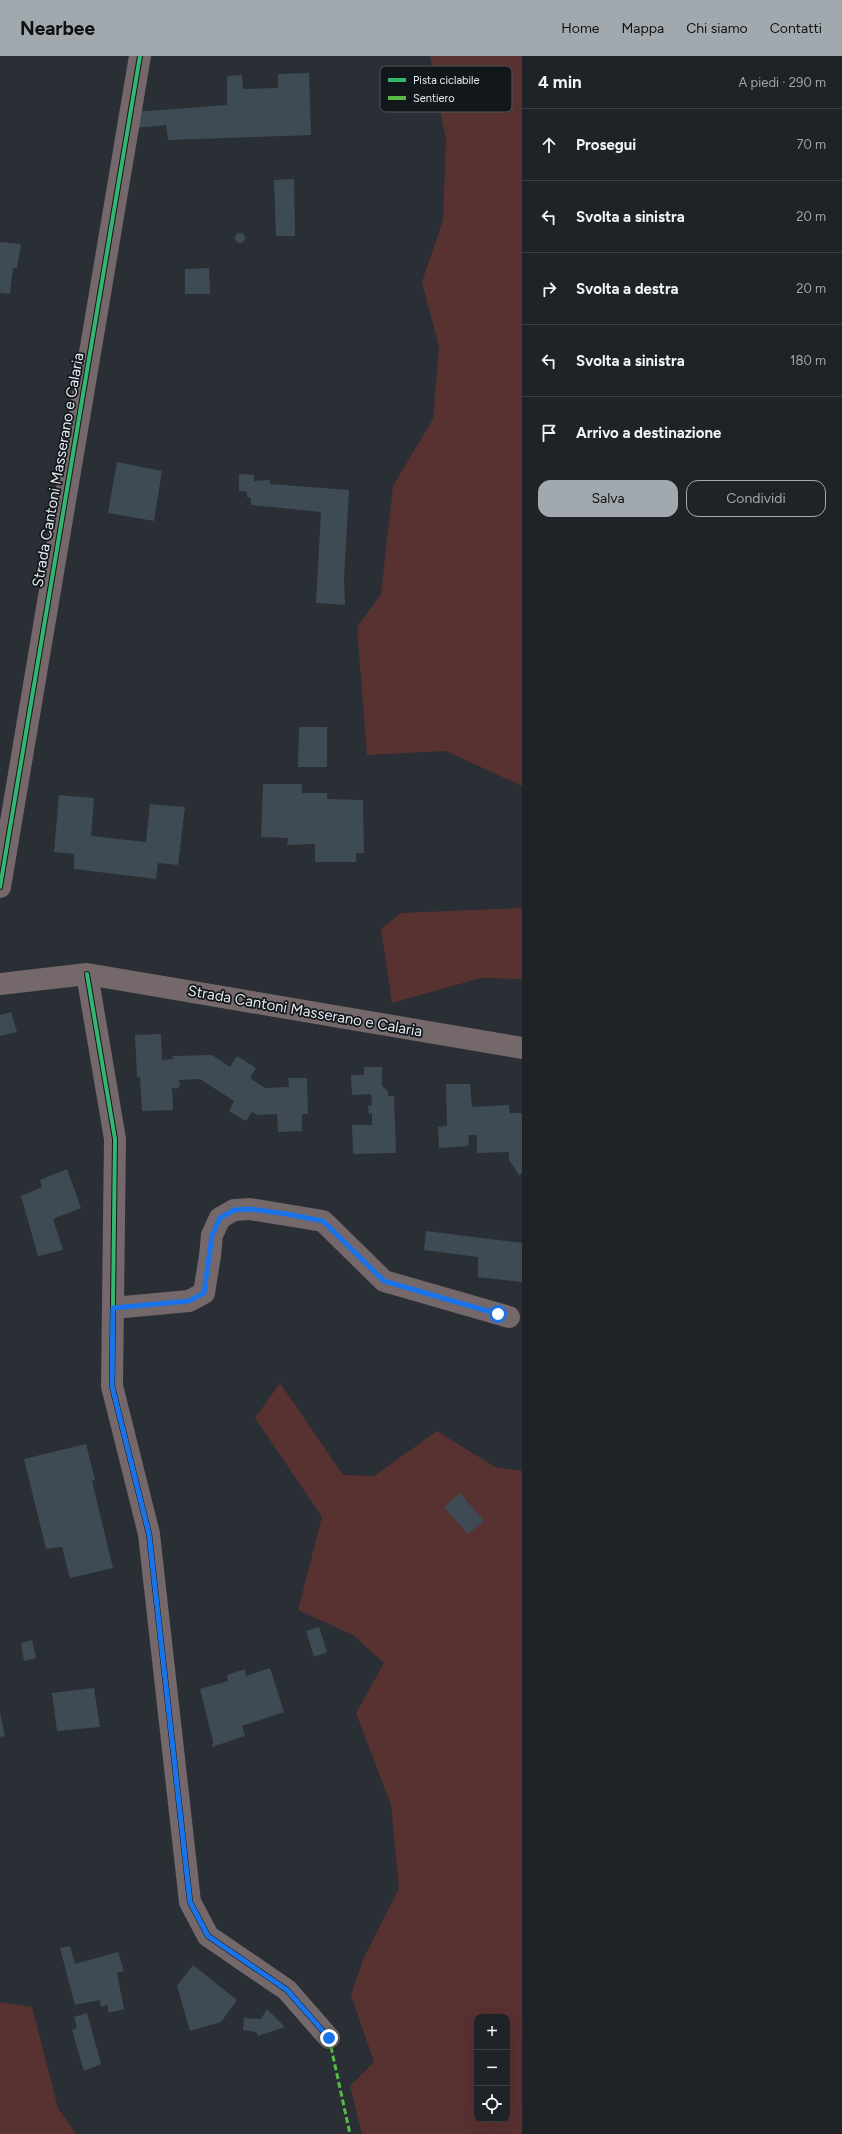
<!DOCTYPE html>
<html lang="it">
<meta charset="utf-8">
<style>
:root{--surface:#1f2327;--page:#2c2f33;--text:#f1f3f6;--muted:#a1a4a7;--line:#3c4044;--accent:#a2a9ae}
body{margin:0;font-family:Figtree,sans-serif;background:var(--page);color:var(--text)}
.controls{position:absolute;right:12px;bottom:12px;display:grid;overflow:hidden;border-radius:8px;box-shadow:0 4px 16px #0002}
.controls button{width:36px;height:36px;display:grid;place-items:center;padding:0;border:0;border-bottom:1px solid var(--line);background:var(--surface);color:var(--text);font:20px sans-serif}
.stop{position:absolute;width:12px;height:12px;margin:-9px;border:3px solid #1a73e8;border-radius:50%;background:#fff}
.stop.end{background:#1a73e8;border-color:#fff;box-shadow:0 1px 4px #0008}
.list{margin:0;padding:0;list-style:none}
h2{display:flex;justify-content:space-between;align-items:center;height:52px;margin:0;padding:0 16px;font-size:17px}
h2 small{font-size:13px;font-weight:400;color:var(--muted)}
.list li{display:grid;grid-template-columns:26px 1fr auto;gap:12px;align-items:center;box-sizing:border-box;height:72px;padding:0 16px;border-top:1px solid var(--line)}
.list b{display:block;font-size:15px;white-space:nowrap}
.list em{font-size:13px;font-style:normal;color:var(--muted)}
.actions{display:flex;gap:8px;padding:12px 16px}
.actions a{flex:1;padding:9px 0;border:1px solid var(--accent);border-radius:12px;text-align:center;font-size:14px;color:var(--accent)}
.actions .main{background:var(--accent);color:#111}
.icon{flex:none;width:22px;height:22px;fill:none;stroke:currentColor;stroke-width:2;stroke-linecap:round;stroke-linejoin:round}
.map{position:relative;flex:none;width:522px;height:2078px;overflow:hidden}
header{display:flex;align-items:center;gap:24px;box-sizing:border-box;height:56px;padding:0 20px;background:var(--accent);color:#111}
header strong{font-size:19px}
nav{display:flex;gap:22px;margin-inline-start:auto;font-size:14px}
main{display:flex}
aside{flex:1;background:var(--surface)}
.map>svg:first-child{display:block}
.green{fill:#583131;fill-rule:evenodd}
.building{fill:#3e4b54}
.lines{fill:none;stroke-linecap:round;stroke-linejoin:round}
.street{stroke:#74686a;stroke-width:22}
.quiet{stroke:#58b947;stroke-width:3;stroke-dasharray:6 3;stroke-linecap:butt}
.cycleway-casing{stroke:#12171b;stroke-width:6}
.cycleway{stroke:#33b770;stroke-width:4}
.route{stroke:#1a73e8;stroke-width:5}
.labels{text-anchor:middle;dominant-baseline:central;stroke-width:3.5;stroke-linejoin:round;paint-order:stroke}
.street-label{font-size:15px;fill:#e3eaf0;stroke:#12171b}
.key{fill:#12171b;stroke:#51565b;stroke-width:1}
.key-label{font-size:11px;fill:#e3eaf0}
</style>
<header>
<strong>Nearbee</strong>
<nav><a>Home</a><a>Mappa</a><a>Chi siamo</a><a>Contatti</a></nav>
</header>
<main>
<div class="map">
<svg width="522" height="2078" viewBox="0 0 522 2078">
<rect width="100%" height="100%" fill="#292f34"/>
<path class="green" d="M 430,0 L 522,0 L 522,730 L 446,695 L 367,699 L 357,571 L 381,538 L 393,430 L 433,363 L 439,291 L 422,226 L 443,164 L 446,84 Z
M 522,852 L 522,923 L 481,922 L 392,947 L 381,873 L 401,857 Z
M 280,1327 L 343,1419 L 374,1420 L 437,1375 L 495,1411 L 522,1415 L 522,2078 L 362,2078 L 350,2030 L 374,2006 L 351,1939 L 364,1901 L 399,1833 L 391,1749 L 356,1657 L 384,1607 L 353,1579 L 298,1554 L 322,1461 L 255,1362 ZM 477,1961 L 507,1961 L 507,2063 L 477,2063 Z
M 0,1946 L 32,1951 L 58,2052 L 76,2078 L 0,2078 Z"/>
<path class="building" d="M 309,17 L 311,79 L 168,84 L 166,69 L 135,72 L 134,56 L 227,49 L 227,20 L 242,19 L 243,33 L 278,32 L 278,18 Z
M 294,123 L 295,180 L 276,180 L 274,124 Z
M235 182a5 5 0 1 1 10 0a5 5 0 1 1-10 0Z
M 0,186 L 21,188 L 17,212 L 13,212 L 10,238 L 0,237 Z
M 209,212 L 210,238 L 185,238 L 185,213 Z
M 117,406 L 162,415 L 154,465 L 108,457 Z
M 239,418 L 254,419 L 254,425 L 270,424 L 270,428 L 349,434 L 344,523 L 345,549 L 316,547 L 321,456 L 251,449 L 251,442 L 247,441 L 247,436 L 239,435 Z
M 299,671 L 327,671 L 327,711 L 298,711 Z
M 263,728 L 302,728 L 302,737 L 327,737 L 327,743 L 363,744 L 364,797 L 356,797 L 356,806 L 315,806 L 315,788 L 287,789 L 288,782 L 261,781 Z
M 59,739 L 94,742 L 91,780 L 146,786 L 150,748 L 185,751 L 178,809 L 158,807 L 156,823 L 74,813 L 74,798 L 54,796 Z
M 11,956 L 17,976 L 0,980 L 0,959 Z
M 161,978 L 162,1004 L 173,1003 L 172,1000 L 212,999 L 230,1011 L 237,1000 L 256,1012 L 250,1022 L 265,1032 L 289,1031 L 288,1022 L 307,1022 L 308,1058 L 302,1058 L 302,1075 L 278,1076 L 277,1058 L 257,1059 L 252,1056 L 246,1065 L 229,1055 L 234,1045 L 200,1023 L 179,1024 L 180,1030 L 176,1033 L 172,1031 L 173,1054 L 142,1055 L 140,1021 L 137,1021 L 135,979 Z
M 364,1011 L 382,1011 L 382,1030 L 388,1035 L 388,1040 L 394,1040 L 396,1097 L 353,1098 L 352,1069 L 372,1069 L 372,1057 L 369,1058 L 368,1050 L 372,1049 L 371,1038 L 352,1039 L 351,1019 L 364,1019 Z
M 446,1028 L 470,1028 L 472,1051 L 509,1049 L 510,1057 L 522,1057 L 522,1117 L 519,1119 L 509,1104 L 509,1096 L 477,1097 L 477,1079 L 469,1079 L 468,1090 L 439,1092 L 438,1071 L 447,1070 Z
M 67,1113 L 81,1152 L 53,1163 L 63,1194 L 38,1200 L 21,1140 L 42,1131 L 40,1124 Z
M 426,1175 L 522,1187 L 522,1226 L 478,1221 L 478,1201 L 424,1194 Z
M 86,1388 L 95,1424 L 92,1425 L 113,1512 L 70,1522 L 62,1491 L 46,1493 L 24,1403 Z
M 460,1437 L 484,1465 L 468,1478 L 444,1451 Z
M 319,1571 L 327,1596 L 314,1601 L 306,1575 Z
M 32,1584 L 36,1602 L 24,1605 L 21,1587 Z
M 270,1612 L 284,1656 L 242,1670 L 245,1680 L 212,1691 L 213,1685 L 200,1633 L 228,1625 L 227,1619 L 245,1613 L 246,1620 Z
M 94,1632 L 100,1671 L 57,1675 L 52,1637 Z
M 0,1656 L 5,1680 L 0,1681 Z
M 70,1890 L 75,1908 L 118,1896 L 124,1915 L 117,1917 L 124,1953 L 109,1957 L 107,1949 L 101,1951 L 100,1944 L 75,1949 L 60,1892 Z
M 193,1909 L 237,1944 L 221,1966 L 190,1975 L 177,1930 Z
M 267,1953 L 285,1971 L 258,1980 L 256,1976 L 243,1974 L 244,1962 L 261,1963 Z
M 87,1957 L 101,2008 L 84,2015 L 72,1974 L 77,1972 L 74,1961 Z"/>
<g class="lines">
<path class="street" d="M 0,831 L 140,0
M 87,918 L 115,1083 L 112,1330 L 149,1478 L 190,1846 L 208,1880 L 287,1934 L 329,1982
M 0,928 L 87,918 L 522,992
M 113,1252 L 189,1245 L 204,1237 L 210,1200 L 212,1179 L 220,1162 L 234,1154 L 250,1153 L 323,1165 L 384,1225 L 509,1261"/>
<path class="quiet" d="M 329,1982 L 350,2078"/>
<g class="cycleway-casing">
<path id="cycleway" d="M 0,831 L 140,0
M 87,918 L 115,1083 L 112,1330 L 149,1478 L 190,1846 L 208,1880 L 287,1934 L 329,1982"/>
</g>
<use href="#cycleway" class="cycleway"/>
</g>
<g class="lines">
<path class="route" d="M 329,1982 L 287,1934 L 208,1880 L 190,1846 L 149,1478 L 112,1330 L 113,1252 L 189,1245 L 204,1237 L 212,1179 L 220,1162 L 234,1154 L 250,1153 L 287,1158 L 323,1165 L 384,1225 L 498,1258"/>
</g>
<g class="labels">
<g class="street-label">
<text transform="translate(58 414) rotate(-80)">Strada Cantoni Masserano e Calaria</text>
<text transform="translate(305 955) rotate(10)">Strada Cantoni Masserano e Calaria</text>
</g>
</g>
<rect x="380" y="10" width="132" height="46" rx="6" class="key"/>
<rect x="388" y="22" width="18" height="4" fill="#33b770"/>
<rect x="388" y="40" width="18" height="4" fill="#58b947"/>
<g class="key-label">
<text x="413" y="28">Pista ciclabile</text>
<text x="413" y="46">Sentiero</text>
</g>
</svg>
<div class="controls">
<button>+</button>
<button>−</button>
<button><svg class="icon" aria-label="locate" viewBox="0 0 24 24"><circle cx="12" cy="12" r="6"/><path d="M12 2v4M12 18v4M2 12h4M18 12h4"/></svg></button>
</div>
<div class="stop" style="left:498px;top:1258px"></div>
<div class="stop end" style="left:329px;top:1982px"></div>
</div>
<aside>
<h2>4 min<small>A piedi · 290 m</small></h2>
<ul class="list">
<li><svg class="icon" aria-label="ahead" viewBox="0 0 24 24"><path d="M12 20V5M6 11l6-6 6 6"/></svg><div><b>Prosegui</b></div><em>70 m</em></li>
<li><svg class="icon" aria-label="left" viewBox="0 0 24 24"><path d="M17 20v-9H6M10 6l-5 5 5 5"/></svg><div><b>Svolta a sinistra</b></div><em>20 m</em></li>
<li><svg class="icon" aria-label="right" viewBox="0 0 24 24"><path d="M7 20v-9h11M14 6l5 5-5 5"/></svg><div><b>Svolta a destra</b></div><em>20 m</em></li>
<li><svg class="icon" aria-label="left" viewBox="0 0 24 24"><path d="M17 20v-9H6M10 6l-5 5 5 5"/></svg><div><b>Svolta a sinistra</b></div><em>180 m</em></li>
<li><svg class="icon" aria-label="arrive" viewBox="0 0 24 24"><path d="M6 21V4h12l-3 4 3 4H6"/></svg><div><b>Arrivo a destinazione</b></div></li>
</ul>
<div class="actions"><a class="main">Salva</a><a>Condividi</a></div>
</aside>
</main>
